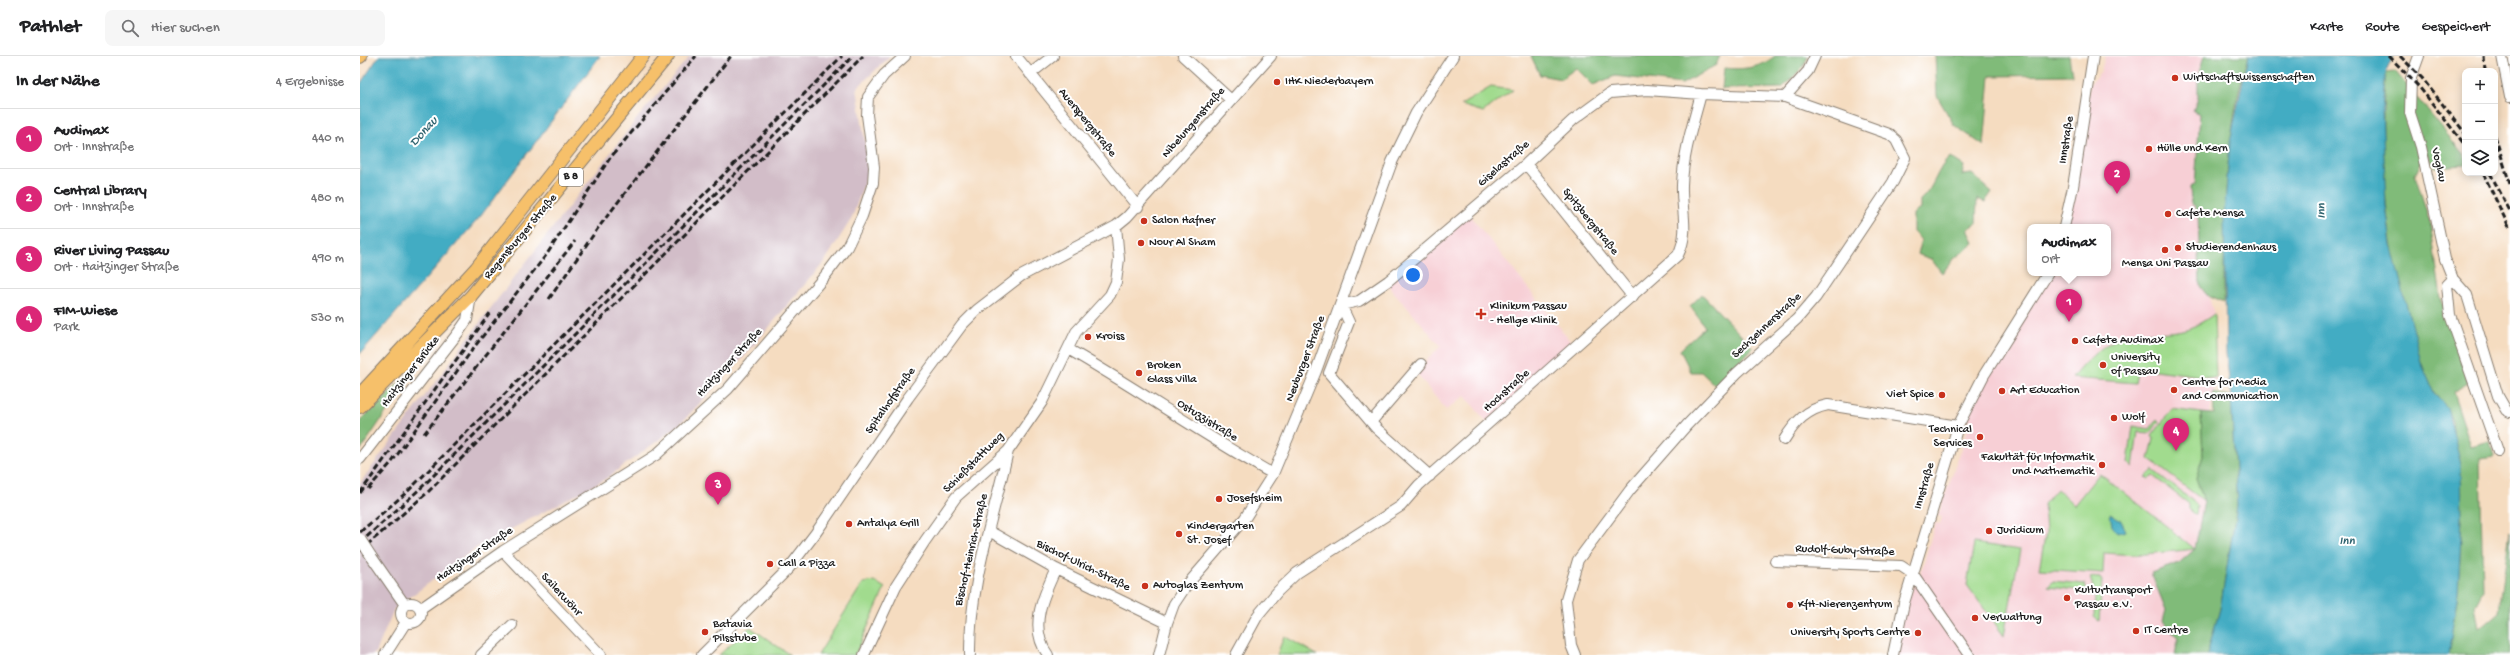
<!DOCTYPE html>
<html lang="de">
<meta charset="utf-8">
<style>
:root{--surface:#fff;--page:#f6f6f6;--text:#202124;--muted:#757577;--line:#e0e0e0;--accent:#db2777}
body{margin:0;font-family:"Gochi Hand",sans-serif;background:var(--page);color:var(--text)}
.controls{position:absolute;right:12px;top:12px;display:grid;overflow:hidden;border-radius:8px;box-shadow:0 2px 10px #0003}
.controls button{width:36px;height:36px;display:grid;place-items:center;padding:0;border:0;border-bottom:1px solid var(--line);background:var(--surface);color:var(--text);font:20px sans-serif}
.you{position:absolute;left:1053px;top:219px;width:14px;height:14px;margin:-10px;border:3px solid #fff;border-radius:50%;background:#1a73e8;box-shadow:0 0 0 6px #1a73e833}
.badge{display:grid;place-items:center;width:26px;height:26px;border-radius:50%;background:var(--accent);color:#fff;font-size:13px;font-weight:700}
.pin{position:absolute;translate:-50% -33px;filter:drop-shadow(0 1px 2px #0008)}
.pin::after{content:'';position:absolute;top:21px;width:14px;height:12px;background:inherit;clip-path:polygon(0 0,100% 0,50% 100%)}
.popup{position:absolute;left:1667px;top:168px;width:84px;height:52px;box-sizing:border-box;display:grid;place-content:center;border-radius:8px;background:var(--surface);filter:drop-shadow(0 1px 3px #0005);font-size:13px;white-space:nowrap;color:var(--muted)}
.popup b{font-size:15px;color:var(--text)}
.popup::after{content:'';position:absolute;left:50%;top:100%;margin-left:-8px;border:8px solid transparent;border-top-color:var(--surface)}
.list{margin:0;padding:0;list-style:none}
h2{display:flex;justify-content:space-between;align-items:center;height:52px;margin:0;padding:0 16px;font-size:17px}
h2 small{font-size:13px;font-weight:400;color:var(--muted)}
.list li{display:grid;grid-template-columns:26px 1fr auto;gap:12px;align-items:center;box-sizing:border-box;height:60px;padding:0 16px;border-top:1px solid var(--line)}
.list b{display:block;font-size:15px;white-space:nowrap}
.list p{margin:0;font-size:13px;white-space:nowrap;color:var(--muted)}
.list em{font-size:13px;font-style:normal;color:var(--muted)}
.icon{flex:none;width:22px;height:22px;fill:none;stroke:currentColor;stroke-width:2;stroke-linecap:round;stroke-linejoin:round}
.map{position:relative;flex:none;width:2150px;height:599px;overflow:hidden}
header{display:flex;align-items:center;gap:24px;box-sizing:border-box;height:56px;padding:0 20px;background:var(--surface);border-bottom:1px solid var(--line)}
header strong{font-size:19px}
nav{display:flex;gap:22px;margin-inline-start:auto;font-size:14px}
.search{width:280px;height:36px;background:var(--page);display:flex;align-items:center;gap:10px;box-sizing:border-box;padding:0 14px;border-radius:8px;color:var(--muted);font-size:15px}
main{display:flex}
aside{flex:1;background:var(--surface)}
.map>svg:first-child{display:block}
.built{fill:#f7cfd5}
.industrial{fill:#d2bdc8}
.green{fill:#a1db8e;stroke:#5e7c55}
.forest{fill:#80bb79;stroke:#4e6c4a}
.water{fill:#43acc3;stroke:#306470}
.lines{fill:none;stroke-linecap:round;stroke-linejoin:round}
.minor-casing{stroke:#887c6e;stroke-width:12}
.major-casing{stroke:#887c6e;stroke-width:14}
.minor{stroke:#fff;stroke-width:10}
.major{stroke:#f6c06b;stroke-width:12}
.rail{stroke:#1c1c1c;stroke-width:3;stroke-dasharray:6 3;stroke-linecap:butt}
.minor-bridge-casing{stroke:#887c6e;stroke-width:12;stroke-linecap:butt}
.minor-bridge{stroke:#fff;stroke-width:10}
.poi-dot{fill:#c8321e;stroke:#fff;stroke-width:1.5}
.labels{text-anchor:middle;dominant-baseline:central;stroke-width:4;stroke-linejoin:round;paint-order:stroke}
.shield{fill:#fff;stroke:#606060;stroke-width:1}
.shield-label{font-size:11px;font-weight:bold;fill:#1c1c1c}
.poi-label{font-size:12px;fill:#1c1c1c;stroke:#fff;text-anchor:start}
.street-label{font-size:12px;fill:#1c1c1c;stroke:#fff}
.water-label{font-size:13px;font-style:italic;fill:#306470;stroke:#fff}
</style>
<header>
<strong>Pathlet</strong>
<div class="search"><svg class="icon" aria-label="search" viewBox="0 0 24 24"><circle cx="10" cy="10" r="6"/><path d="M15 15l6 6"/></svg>Hier suchen</div>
<nav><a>Karte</a><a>Route</a><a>Gespeichert</a></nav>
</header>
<main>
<aside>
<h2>In der Nähe<small>4 Ergebnisse</small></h2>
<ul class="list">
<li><span class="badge">1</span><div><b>Audimax</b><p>Ort · Innstraße</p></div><em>440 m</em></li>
<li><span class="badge">2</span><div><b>Central Library</b><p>Ort · Innstraße</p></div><em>480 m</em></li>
<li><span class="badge">3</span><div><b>River Living Passau</b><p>Ort · Haitzinger Straße</p></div><em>490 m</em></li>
<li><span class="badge">4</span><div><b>FIM-Wiese</b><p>Park</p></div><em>530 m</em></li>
</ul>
</aside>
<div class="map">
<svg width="2150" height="599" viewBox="0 0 2150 599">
<rect width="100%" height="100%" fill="#fff"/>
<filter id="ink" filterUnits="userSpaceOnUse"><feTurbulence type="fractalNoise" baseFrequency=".025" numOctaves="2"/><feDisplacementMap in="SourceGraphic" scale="8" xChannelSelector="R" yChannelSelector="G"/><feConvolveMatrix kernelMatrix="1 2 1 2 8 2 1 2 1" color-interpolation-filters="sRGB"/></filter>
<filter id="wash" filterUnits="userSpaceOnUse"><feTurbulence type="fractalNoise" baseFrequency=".012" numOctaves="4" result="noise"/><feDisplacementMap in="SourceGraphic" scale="16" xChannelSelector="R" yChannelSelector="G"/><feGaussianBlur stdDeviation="0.9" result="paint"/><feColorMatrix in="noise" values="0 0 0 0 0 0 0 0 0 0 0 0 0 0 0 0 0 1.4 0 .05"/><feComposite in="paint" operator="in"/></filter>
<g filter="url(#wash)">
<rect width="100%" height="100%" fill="#f5dcc0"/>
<path class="built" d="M 1745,0 L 1868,0 L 1852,151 L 1849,241 L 1854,258 L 1856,322 L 1850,359 L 1834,599 L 1533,599 L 1544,547 L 1561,517 L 1575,467 L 1580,468 L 1582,461 L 1578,460 L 1608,373 L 1609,347 L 1688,217 L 1748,217 L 1748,171 L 1704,171 L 1730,28 L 1741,15 Z
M 1108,157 L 1215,291 L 1129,369 L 1105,340 L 1086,354 L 1055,316 L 1081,290 L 1025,226 Z"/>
<path class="industrial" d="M 330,0 L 530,0 L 497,32 L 509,113 L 492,162 L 466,203 L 441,233 L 385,300 L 319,369 L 244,424 L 116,492 L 34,553 L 17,594 L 13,599 L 0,599 L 0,427 L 123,262 L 279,60 Z"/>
<path class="green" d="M 1131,31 L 1153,34 L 1123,56 L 1101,49 Z
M 1854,258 L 1856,322 L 1779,312 L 1776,327 L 1712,322 C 1727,303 1745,285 1770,278 C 1776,276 1784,277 1791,277 C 1819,276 1831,275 1854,258 Z
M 1812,353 L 1841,357 L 1843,400 L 1836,422 L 1844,445 L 1789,403 L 1794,383 L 1792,380 Z
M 1797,363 L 1799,365 L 1791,377 L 1778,376 L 1773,411 L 1768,407 L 1773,370 L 1790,373 Z
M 1793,414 L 1834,446 L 1837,451 L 1836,459 L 1829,453 L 1829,448 L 1793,420 L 1789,423 L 1786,421 Z
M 1739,418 L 1745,421 L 1835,493 L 1776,499 L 1744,497 L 1743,517 L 1679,513 L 1686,476 L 1684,448 L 1697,433 L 1714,449 Z
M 1614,487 L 1660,494 L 1644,580 L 1607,529 Z
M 1730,521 L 1740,522 L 1742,525 L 1739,565 L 1734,561 L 1735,539 Z
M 514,525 L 525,532 L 495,599 L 458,599 L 503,527 Z
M 1693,525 L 1725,528 L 1727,535 L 1688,531 Z
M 390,571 L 430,599 L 359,599 Z
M 924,580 L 957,599 L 917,599 Z"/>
<path class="forest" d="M 1171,0 L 1360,0 L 1356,9 L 1322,28 L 1255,20 L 1233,29 L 1216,12 L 1201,23 L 1180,19 Z
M 1415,0 L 1448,0 L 1443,11 L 1422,32 L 1362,33 L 1364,12 C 1384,14 1400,12 1415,0 Z
M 1575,0 L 1709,0 L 1712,19 L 1630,20 L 1624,90 L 1594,69 L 1577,40 Z
M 1844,0 L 1888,0 C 1864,80 1864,163 1864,246 L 1846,238 L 1840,230 L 1838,155 L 1831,147 L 1830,131 L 1835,128 L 1840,58 L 1833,55 L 1838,41 L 1838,20 Z
M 2035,15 L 2105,100 L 2105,109 L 2074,111 L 2066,96 L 2055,119 L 2070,166 L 2081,242 L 2108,327 L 2093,336 L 2111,390 L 2130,385 L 2134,401 L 2120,403 L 2123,534 L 2115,549 L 2119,573 L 2139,556 L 2150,474 L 2150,599 L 2088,599 L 2098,537 L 2102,461 L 2092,364 C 2088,353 2082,348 2076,339 C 2069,331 2065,316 2061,306 C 2029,218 2016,108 2026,16 Z
M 1590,101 L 1604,110 L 1602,119 L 1612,118 L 1632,136 L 1625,146 L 1617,143 L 1616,168 L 1608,173 L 1614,187 L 1595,202 L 1582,217 L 1571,203 L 1557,198 L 1561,184 L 1553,176 L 1553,158 L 1560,153 L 1560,144 C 1575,132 1576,113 1590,101 Z
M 1342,238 L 1393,292 L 1356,330 L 1341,316 L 1331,316 L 1320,294 L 1345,271 L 1330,250 Z
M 58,309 L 0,395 L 0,365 Z
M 1853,336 L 1871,342 L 1877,450 L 1860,553 L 1847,599 L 1815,599 L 1818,583 L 1803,565 L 1806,554 L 1791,517 L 1819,507 L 1835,493 L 1844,445 L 1836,422 L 1843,400 L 1841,357 L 1854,358 Z"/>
<path class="water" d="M 19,0 L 240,0 L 120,161 L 0,298 L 0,28 Z
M 1888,0 L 2033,0 L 2026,16 L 2022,52 L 2026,150 L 2031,188 L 2061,306 L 2075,339 L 2087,351 L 2101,409 L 2102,461 L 2098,537 L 2088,599 L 1847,599 L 1860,553 L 1877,450 L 1871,342 L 1866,297 L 1864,160 L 1870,86 Z
M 1750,457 L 1761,464 L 1766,475 L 1757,477 L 1752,470 Z"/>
</g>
<g filter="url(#ink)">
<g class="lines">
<g class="minor-casing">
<path id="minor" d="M 656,0 L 778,151
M 823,0 L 871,44
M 2059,0 L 2051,22 L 2050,57 L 2061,91 L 2085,203 L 2093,223 L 2107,239 L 2138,340 L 2146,354 L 2150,356
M 2142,0 L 2150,41
M 670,18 L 693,0
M 1425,41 L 1448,15 L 1455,0
M 1166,108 L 1273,241
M 1704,171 L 1713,131 L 1733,0
M 2093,223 L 2087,229 L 2090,259 L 2138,395
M 708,293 C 778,333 843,379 913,418
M 1011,366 L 1061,308
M 1424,384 C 1435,366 1447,353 1468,349 L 1598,370
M 0,403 L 98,277 L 107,264 L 111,240
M 1070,420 L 1016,372 L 969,317 L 989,266 L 981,249 L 999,245 L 1028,225 L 1166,108 L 1213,64 L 1250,37 L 1287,34 L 1341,38 L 1425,41 L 1529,78 L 1536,84 L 1545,102 L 1533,126 L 1456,241 L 1437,263 L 1377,317 L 1327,369 L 1270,434 L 1218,504 L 1206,544 L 1211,589 L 1215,599
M 629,475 L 696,513 L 807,567
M 143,495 L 241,599
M 11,500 L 45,549
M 1415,505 L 1541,510 L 1553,518 L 1609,599
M41 557a10 10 0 1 1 20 0a10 10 0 1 1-20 0Z
M 60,553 L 143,495 L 296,399 L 368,333 L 465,220 L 487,191 L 502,160 L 513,127 L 514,111 L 507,59 L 508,41 L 524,19 L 545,0
M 25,599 L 46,566
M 121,599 L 152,569
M 342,599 L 429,512 L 455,478 L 548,342 L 602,269 L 617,254 L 661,220 L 756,170 L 767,161 L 911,0
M 504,599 L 536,530 L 565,485 L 596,441 L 648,395 L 682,346 L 716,276 L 750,239 L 756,226 L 759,203 L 756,170
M 610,599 C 609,529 633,463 648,395
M 688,599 C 668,572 683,540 696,513
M 799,599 L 807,567 L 814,548 L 826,530 L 885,462 L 913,418 L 956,315 L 1032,106 L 1056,57 L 1093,0
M 876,599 L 898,559 L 918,535 L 937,517 L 1041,450 L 1059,429 L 1318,199 C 1330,175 1321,155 1322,129 C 1323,98 1333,68 1341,38
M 1533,599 L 1544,547 L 1598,370 L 1624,319 L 1688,217"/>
</g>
<g class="major-casing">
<path id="major" d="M 0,1 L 1,0
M 0,338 L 116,212 L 283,0
M 0,351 L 111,240 L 308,0"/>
</g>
<use href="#minor" class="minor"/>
<use href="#major" class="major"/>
<path class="rail" d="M 2029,0 L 2060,32 L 2105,89
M 2040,0 L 2062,22 L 2105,77
M 2124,0 L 2125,15
M 2135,80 L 2150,128
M 2123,117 L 2150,173
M 2130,117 L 2150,155
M 189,243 L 238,172 L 371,0
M 64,378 L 215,185
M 8,433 L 32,406 L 115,290 L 187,198 L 250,102 L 336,0
M 0,437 L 130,257
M 0,476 L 47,436 L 482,0
M 0,487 L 62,431 L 493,0
M 0,495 L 67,437 L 503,0"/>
<g class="minor-bridge-casing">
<path id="minor-bridge" d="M 0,483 L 11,500"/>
</g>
<use href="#minor-bridge" class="minor-bridge"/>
</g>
</g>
<g class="poi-dot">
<circle cx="1815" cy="22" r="4"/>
<circle cx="917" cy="26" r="4"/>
<circle cx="1789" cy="93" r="4"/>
<circle cx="1808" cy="158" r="4"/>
<circle cx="784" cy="165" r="4"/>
<circle cx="781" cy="187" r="4"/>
<circle cx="1818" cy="192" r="4"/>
<circle cx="1805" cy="194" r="4"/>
<path d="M1119 252h4v4h4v4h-4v4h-4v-4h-4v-4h4z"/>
<circle cx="728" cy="281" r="4"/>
<circle cx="1715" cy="285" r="4"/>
<circle cx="1743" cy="309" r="4"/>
<circle cx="779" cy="317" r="4"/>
<circle cx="1814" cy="334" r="4"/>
<circle cx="1642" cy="335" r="4"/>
<circle cx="1582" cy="339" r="4"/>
<circle cx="1754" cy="362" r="4"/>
<circle cx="1620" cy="381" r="4"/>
<circle cx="1742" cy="409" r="4"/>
<circle cx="859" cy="443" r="4"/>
<circle cx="489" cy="468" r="4"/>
<circle cx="1629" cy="475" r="4"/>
<circle cx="819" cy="478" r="4"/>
<circle cx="410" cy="508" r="4"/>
<circle cx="785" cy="530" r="4"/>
<circle cx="1707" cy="542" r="4"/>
<circle cx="1430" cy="549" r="4"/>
<circle cx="1615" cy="562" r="4"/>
<circle cx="1776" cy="575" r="4"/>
<circle cx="345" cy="576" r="4"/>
<circle cx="1558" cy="577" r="4"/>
</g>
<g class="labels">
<rect class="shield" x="199" y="112" width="24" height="18" rx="3"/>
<g class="shield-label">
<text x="211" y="121">B 8</text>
</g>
<g class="poi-label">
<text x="1823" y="22">Wirtschaftswissenschaften</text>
<text x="925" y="26">IHK Niederbayern</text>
<text x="1797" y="93">Hülle und Kern</text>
<text x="1816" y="158">Cafete Mensa</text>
<text x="792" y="165">Salon Hafner</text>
<text x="789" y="187">Nour Al Sham</text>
<text x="1826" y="192">Studierendenhaus</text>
<text x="1805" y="208" text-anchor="middle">Mensa Uni Passau</text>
<text x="1130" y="251">Klinikum Passau<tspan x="1130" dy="14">- Hellge Klinik</tspan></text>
<text x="736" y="281">Kroiss</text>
<text x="1723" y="285">Cafete Audimax</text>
<text x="1751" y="302">University<tspan x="1751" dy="14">of Passau</tspan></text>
<text x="787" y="310">Broken<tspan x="787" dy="14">Glass Villa</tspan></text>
<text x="1822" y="327">Centre for Media<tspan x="1822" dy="14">and Communication</tspan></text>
<text x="1650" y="335">Art Education</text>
<text x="1574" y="339" text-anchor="end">Viet Spice</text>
<text x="1762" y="362">Wolf</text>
<text x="1612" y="374" text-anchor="end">Technical<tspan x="1612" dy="14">Services</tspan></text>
<text x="1734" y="402" text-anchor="end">Fakultät für Informatik<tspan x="1734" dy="14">und Mathematik</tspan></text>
<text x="867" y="443">Josefsheim</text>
<text x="497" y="468">Antalya Grill</text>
<text x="827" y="471">Kindergarten<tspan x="827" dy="14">St. Josef</tspan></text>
<text x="1637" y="475">Juridicum</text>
<text x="418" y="508">Call a Pizza</text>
<text x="793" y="530">Autoglas Zentrum</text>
<text x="1715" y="535">Kulturtransport<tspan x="1715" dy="14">Passau e.V.</tspan></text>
<text x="1438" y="549">KfH-Nierenzentrum</text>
<text x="1623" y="562">Verwaltung</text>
<text x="353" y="569">Batavia<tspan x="353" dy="14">Pilsstube</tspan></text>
<text x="1784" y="575">IT Centre</text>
<text x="1550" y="577" text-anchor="end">University Sports Centre</text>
</g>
<g class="street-label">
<text transform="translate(727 67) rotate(51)">Auerspergstraße</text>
<text transform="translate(834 67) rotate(-49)">Nibelungenstraße</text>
<text transform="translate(1707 84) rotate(-81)">Innstraße</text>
<text transform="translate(1144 108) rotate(-41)">Giselastraße</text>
<text transform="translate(2078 109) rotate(77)">Voglau</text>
<text transform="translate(1230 166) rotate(51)">Spitzbergstraße</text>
<text transform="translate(161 181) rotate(-50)">Regensburger Straße</text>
<text transform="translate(1407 270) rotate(-43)">Sechzehnerstraße</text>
<text transform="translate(946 303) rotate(-69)">Neuburger Straße</text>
<text transform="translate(370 307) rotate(-47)">Haitzinger Straße</text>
<text transform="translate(51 316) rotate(-52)">Haitzinger Brücke</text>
<text transform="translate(1147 335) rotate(-42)">Hochstraße</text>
<text transform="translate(531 345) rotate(-55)">Spitalhofstraße</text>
<text transform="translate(847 365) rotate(32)">Ostuzzistraße</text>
<text transform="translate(614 407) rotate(-45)">Schießstattweg</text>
<text transform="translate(1565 430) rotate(-74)">Innstraße</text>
<text transform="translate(612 494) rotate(-77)">Bischof-Heinrich-Straße</text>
<text transform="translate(1485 495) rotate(2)">Rudolf-Guby-Straße</text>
<text transform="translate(115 499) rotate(-34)">Haitzinger Straße</text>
<text transform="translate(723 510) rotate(26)">Bischof-Ulrich-Straße</text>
<text transform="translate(201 539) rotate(47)">Sailerwöhr</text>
</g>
<g class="water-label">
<text transform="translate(64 76) rotate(-48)">Donau</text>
<text transform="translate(1962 155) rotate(-91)">Inn</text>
<text x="1987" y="485">Inn</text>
</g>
</g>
</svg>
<div class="controls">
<button>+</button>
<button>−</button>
<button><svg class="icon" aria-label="layers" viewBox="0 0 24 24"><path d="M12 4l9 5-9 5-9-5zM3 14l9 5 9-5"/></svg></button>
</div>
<div class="you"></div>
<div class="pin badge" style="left:1709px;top:266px">1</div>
<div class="popup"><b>Audimax</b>Ort</div>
<div class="pin badge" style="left:1757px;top:138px">2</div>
<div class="pin badge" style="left:358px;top:449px">3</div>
<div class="pin badge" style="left:1816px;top:395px">4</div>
</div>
</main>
